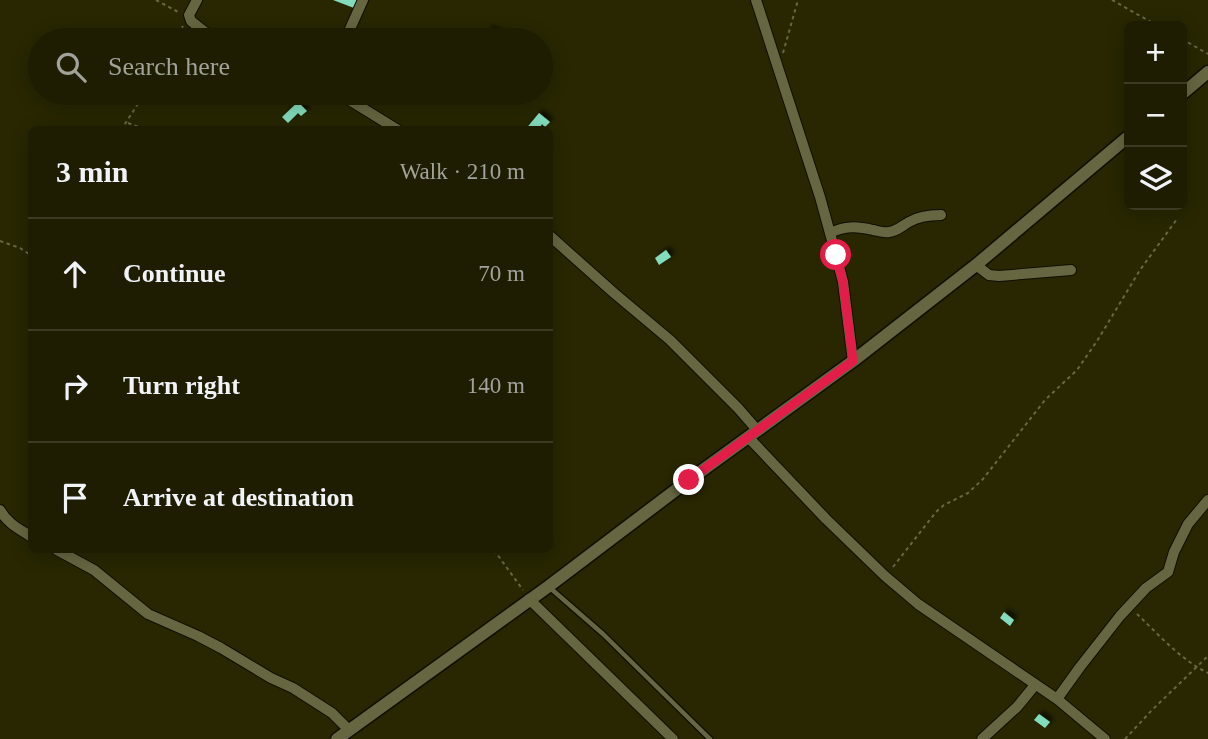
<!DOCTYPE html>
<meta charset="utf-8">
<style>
:root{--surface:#1e1d02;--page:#26260c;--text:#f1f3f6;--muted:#a1a299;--line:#3c3b24}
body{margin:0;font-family:"Times New Roman",serif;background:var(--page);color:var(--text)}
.controls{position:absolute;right:21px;top:21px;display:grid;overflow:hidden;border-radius:10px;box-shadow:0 4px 18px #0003}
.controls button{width:63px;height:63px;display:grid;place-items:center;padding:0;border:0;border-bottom:2px solid var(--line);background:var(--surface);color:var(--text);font:35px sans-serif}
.stop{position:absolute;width:21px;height:21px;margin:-16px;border:5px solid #e11d48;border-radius:50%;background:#fff}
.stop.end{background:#e11d48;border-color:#fff;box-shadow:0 2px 7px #0008}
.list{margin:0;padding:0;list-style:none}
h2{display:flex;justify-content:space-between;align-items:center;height:91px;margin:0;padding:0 28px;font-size:30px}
h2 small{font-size:23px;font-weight:400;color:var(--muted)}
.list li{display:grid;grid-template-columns:46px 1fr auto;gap:21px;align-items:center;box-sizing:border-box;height:112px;padding:0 28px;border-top:2px solid var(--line)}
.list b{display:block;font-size:26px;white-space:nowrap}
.list em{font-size:23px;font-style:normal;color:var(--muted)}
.icon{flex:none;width:38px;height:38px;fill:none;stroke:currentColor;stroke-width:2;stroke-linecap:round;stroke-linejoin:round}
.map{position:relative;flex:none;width:1208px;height:739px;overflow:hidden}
.search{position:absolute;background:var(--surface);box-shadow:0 4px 18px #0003;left:28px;top:28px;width:525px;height:77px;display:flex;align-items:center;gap:18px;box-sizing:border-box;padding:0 24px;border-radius:38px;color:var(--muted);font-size:26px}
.panel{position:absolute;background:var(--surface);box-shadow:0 4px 18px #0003;left:28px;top:126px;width:525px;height:427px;border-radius:10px}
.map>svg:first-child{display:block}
.building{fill:#83ddbc;filter:url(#shadow)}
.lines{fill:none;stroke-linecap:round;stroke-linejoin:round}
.service-casing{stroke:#100f00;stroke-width:7}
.minor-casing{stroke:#100f00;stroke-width:12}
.tertiary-casing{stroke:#100f00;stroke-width:15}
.path{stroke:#676748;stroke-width:2;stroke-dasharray:3.5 3.5;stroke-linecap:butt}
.service{stroke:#666641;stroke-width:4.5}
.minor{stroke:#666641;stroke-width:10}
.tertiary{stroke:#666641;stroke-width:12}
.route{stroke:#e11d48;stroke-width:9}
</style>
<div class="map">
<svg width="1208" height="739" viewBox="0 0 1208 739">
<defs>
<filter id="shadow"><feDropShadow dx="4" dy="-4" stdDeviation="2" flood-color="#0009"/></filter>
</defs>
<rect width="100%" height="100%" fill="#282702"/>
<path class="building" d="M 333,0 L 357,0 L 354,8 Z
M 488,29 L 502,35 L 500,40 L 484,40 Z
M 298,102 L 307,111 L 301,116 L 298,113 L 288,123 L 282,117 Z
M 539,113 L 550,122 L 545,127 L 542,124 L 538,130 L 525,130 Z
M 666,250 L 671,257 L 659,265 L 655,258 Z
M 1004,612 L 1014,620 L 1010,626 L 1000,618 Z
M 1039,714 L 1050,722 L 1045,728 L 1034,720 Z"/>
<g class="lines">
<g class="service-casing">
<path id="service" d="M 549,587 L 603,634 L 710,739"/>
</g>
<g class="minor-casing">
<path id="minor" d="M 197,0 L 189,15 L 191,21 L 215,40
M 756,0 L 820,197 L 836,255 L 843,282 L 853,361
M 345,40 L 363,0
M 338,93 L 398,130
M 830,233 C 845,226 856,226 873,230 C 878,231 884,233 889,232 C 897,231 902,226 909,222 C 919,216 929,215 941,215
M 550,236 L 614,293 L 670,340 L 738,408 L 758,431
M 976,265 L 989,275 L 999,276 L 1071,270
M 749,438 L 826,519 L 885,576 L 918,604 L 1057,699 L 1105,739
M 0,510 C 7,523 19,529 32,537
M 57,550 L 94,570 L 148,614 L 198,636 L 221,648 L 271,678 L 293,688 L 332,713 L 349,730
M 529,599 L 673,739
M 1057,699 L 1080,667 L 1120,616 L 1146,588 L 1168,572 L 1174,552 L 1188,524 L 1208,500
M 982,739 L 1017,707 L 1035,685"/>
</g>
<g class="tertiary-casing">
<path id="tertiary" d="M 1182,94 L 1208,72
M 337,739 L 549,586 L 689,480 L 853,361 L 976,265 L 1129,136"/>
</g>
<path class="path" d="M 156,0 L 180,13
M 1112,0 L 1158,26
M 1182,39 L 1208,54
M 175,40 L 183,26
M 783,53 L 798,0
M 128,123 L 146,130
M 121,130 L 145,93
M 0,241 L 20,248 L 32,256
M 494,550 L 523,590
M 893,567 L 936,512 L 944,505 L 968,493 L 983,479 L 1045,400 L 1077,370 L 1097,341 L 1140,270 L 1177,219
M 1137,614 C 1159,635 1181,660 1208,673
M 1125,739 L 1152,710 L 1208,656"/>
<use href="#service" class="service"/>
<use href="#minor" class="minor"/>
<use href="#tertiary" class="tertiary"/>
</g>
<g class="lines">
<path class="route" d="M 689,480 L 853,361 L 843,282 L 836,255"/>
</g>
</svg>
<div class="controls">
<button>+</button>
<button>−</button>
<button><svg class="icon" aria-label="layers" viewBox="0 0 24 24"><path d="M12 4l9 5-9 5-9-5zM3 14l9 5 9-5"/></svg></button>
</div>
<div class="stop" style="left:836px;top:255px"></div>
<div class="stop end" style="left:689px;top:480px"></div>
<div class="search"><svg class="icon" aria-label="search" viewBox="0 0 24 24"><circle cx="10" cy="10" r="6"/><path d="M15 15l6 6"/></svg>Search here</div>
<section class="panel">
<h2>3 min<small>Walk · 210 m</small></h2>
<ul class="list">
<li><svg class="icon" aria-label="ahead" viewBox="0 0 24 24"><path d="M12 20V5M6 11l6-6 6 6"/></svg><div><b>Continue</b></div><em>70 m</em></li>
<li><svg class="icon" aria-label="right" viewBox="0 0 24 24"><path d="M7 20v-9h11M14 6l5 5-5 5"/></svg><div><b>Turn right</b></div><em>140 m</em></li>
<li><svg class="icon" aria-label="arrive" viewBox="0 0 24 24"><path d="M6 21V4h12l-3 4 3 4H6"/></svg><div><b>Arrive at destination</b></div></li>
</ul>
</section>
</div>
